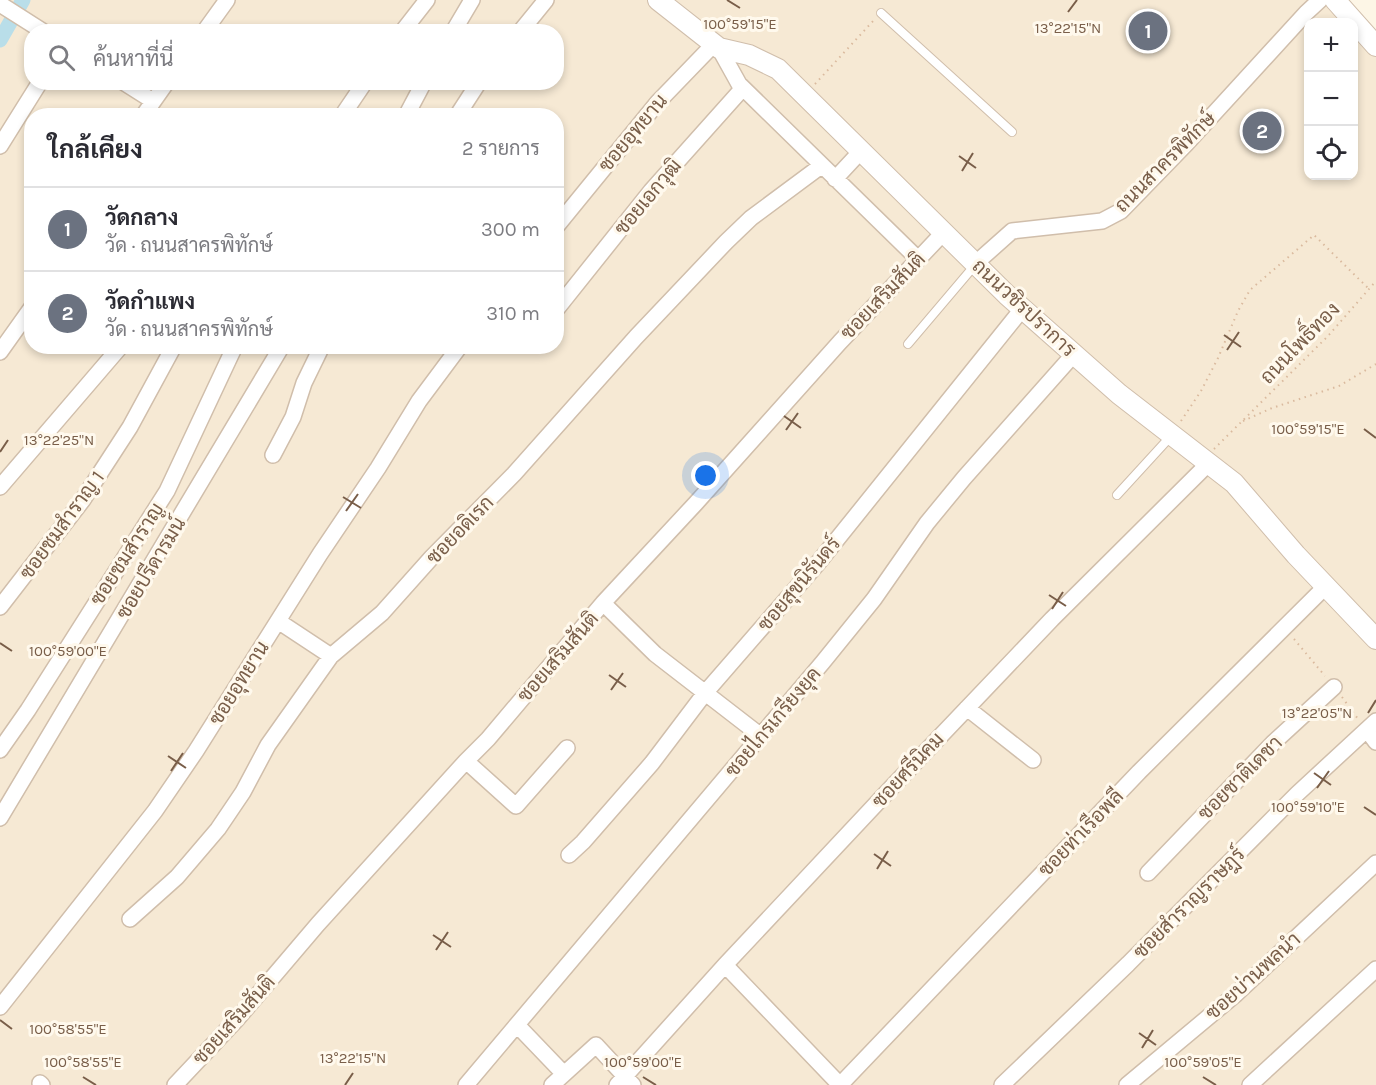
<!DOCTYPE html>
<html lang="th">
<meta charset="utf-8">
<style>
:root{--surface:#fff;--page:#f7f7f7;--text:#2b2b33;--muted:#7c7c81;--line:#e1e1e2;--accent:#2563eb}
body{margin:0;font-family:Karla,Sarabun,sans-serif;background:var(--page);color:var(--text)}
.controls{position:absolute;right:18px;top:18px;display:grid;overflow:hidden;border-radius:12px;box-shadow:0 3px 9px #0003}
.controls button{width:54px;height:54px;display:grid;place-items:center;padding:0;border:0;border-bottom:2px solid var(--line);background:var(--surface);color:var(--text);font:30px sans-serif}
.you{position:absolute;left:706px;top:476px;width:21px;height:21px;margin:-15px;border:4px solid #fff;border-radius:50%;background:#1a73e8;box-shadow:0 0 0 9px #1a73e833}
.badge{display:grid;place-items:center;width:39px;height:39px;border-radius:50%;background:var(--accent);color:#fff;font-size:20px;font-weight:700}
.pin{position:absolute;translate:-50% -50%;border:3px solid #fff;box-shadow:0 2px 6px #0006}
.list{margin:0;padding:0;list-style:none}
h2{display:flex;justify-content:space-between;align-items:center;height:78px;margin:0;padding:0 24px;font-size:26px}
h2 small{font-size:20px;font-weight:400;color:var(--muted)}
.list li{display:grid;grid-template-columns:39px 1fr auto;gap:18px;align-items:center;box-sizing:border-box;height:84px;padding:0 24px;border-top:2px solid var(--line)}
.list b{display:block;font-size:22px;white-space:nowrap}
.list p{margin:0;font-size:20px;white-space:nowrap;color:var(--muted)}
.list em{font-size:20px;font-style:normal;color:var(--muted)}
.icon{flex:none;width:33px;height:33px;fill:none;stroke:currentColor;stroke-width:2;stroke-linecap:round;stroke-linejoin:round}
.map{position:relative;flex:none;width:1376px;height:1085px;overflow:hidden}
.search{position:absolute;background:var(--surface);box-shadow:0 3px 9px #0003;left:24px;top:24px;width:540px;height:66px;display:flex;align-items:center;gap:15px;box-sizing:border-box;padding:0 21px;border-radius:24px;color:var(--muted);font-size:22px}
.panel{position:absolute;background:var(--surface);box-shadow:0 3px 9px #0003;left:24px;top:108px;width:540px;height:246px;border-radius:24px}
.map>svg:first-child{display:block}
.residential{fill:#f6e9d4;fill-rule:evenodd}
.lines{fill:none;stroke-linecap:round;stroke-linejoin:round}
.canal{stroke:#b9dee9;stroke-width:15}
.service-casing{stroke:#d0beab;stroke-width:10}
.minor-casing{stroke:#d0beab;stroke-width:18}
.tertiary-casing{stroke:#d0beab;stroke-width:22}
.path{stroke:#daba9e;stroke-width:2;stroke-dasharray:1.5 4.5;stroke-linecap:butt}
.service{stroke:#fff;stroke-width:8}
.minor{stroke:#fff;stroke-width:15}
.tertiary{stroke:#fff;stroke-width:20}
.ticks{fill:none;stroke:#795e49;stroke-width:2}
.labels{text-anchor:middle;dominant-baseline:central;stroke-width:6;stroke-linejoin:round;paint-order:stroke}
.street-label{font-size:20px;fill:#795e49;stroke:#fff9ed}
.ticks-label{font-size:15px;text-anchor:middle;fill:#795e49;stroke:#fff9ed;stroke-width:6;stroke-linejoin:round;paint-order:stroke}
</style>
<div class="map">
<svg width="1376" height="1085" viewBox="0 0 1376 1085">
<rect width="100%" height="100%" fill="#fdf6e6"/>
<path class="residential" d="M 0,0 L 1324,0 L 1344,22 L 1308,22 L 1308,176 L 1354,176 L 1354,32 L 1376,57 L 1376,1085 L 0,1085 ZM 32,32 L 556,32 L 556,82 L 32,82 ZM 32,116 L 556,116 L 556,346 L 32,346 Z"/>
<g class="lines">
<path class="canal" d="M 0,40 L 23,0"/>
<g class="service-casing">
<path id="service" d="M 881,13 L 1012,132
M 908,344 L 975,265
M 1117,495 L 1171,436"/>
</g>
<g class="minor-casing">
<path id="minor" d="M 0,4 L 44,32
M 204,32 L 227,0
M 402,32 L 427,0
M 453,32 L 472,0
M 520,32 L 546,0
M 719,48 L 739,84 L 918,259
M 123,82 L 153,101
M 143,116 L 167,82
M 342,116 L 365,82
M 406,116 L 424,82
M 457,116 L 479,82
M 0,146 L 40,82
M 835,179 L 861,151
M 556,227 L 658,102 L 714,44
M 976,263 L 1012,231 L 1102,221 L 1121,211 L 1187,143 L 1306,13 L 1320,0
M 556,310 L 651,191 L 743,88
M 0,352 L 32,307
M 273,455 L 293,417 L 304,383 L 322,346
M 0,487 L 121,346
M 603,603 L 655,654 L 761,736
M 0,607 L 82,501 L 130,427 L 174,346
M 278,621 L 331,656
M 967,708 L 1033,760
M 1367,730 L 1376,742
M 0,750 L 28,710 L 167,491 L 235,346
M 466,761 L 516,806 L 567,748
M 0,818 L 282,346
M 569,855 L 583,842 L 652,763 L 705,693 L 818,563 L 1023,308
M 1148,873 L 1273,743 L 1334,687
M 130,919 L 177,877 L 218,829 L 243,792 L 268,745 L 331,656 L 382,613 L 432,557 L 514,474 L 636,337 L 726,242 L 751,218 L 821,166
M 725,965 L 840,1085 L 1139,772 L 1326,586
M 0,1007 L 155,811 L 196,751 L 320,554 L 378,468 L 419,401 L 460,346
M 517,1025 L 564,1074
M 40,1083 L 42,1085
M 175,1085 L 238,1018 L 318,924 L 466,761 L 488,739 L 603,603 L 696,503 L 840,342 L 944,232
M 466,1085 L 823,662 L 874,599 L 927,523 L 964,478 L 1074,354
M 552,1085 L 596,1045 L 633,1085
M 617,1085 L 725,965 L 891,788 L 1052,619 L 1209,463
M 1002,1085 L 1128,964 L 1297,794 L 1376,721
M 1127,1085 L 1236,994 L 1376,863
M 1250,1085 L 1376,969"/>
</g>
<g class="tertiary-casing">
<path id="tertiary" d="M 658,0 L 719,48 L 749,55 L 778,69 L 1007,295 L 1119,394 L 1234,483 L 1296,555 L 1376,639
M 1335,0 L 1376,46"/>
</g>
<path class="path" d="M 815,84 L 874,20
M 1181,421 L 1201,391 L 1218,358 L 1238,311 L 1250,290 L 1314,235 L 1369,289
M 1243,421 L 1272,408 L 1339,386 L 1376,364
M 1214,449 L 1328,336 L 1376,281
M 1294,639 L 1325,676
M 1342,697 L 1358,719"/>
<use href="#service" class="service"/>
<use href="#minor" class="minor"/>
<use href="#tertiary" class="tertiary"/>
</g>
<path class="ticks" d="M 727,0 L 740,8M 1068,12 L 1077,0M 959,156 L 976,168M 962,171 L 973,153M 1224,335 L 1241,347M 1227,350 L 1239,332M 784,416 L 801,428M 1364,429 L 1376,438M 786,430 L 798,413M 0,452 L 8,440M 343,497 L 361,508M 346,511 L 358,494M 1049,595 L 1066,606M 1052,609 L 1063,592M 0,643 L 12,651M 609,675 L 626,687M 611,690 L 623,673M 1368,713 L 1376,700M 168,756 L 186,768M 171,771 L 183,753M 1314,773 L 1331,785M 1317,788 L 1329,771M 1364,807 L 1376,815M 874,854 L 891,866M 877,869 L 888,851M 433,935 L 451,947M 436,950 L 448,932M 0,1020 L 12,1029M 1139,1033 L 1156,1045M 1142,1048 L 1153,1030M 83,1077 L 96,1085M 643,1077 L 656,1085M 1203,1077 L 1216,1085M 345,1085 L 353,1073"/>
<g class="labels">
<g class="street-label">
<text transform="translate(633 133) rotate(-50)">ซอยอุทยาน</text>
<text transform="translate(1165 162) rotate(-45)">ถนนสาครพิทักษ์</text>
<text transform="translate(648 197) rotate(-50)">ซอยเอกวุฒิ</text>
<text transform="translate(883 296) rotate(-46)">ซอยเสริมสันติ</text>
<text transform="translate(1024 308) rotate(43)">ถนนวชิรปราการ</text>
<text transform="translate(1300 343) rotate(-46)">ถนนโพธิ์ทอง</text>
<text transform="translate(62 525) rotate(-54)">ซอยชมสำราญ 1</text>
<text transform="translate(460 530) rotate(-46)">ซอยอดิเรก</text>
<text transform="translate(127 554) rotate(-57)">ซอยชมสำราญ</text>
<text transform="translate(151 568) rotate(-59)">ซอยปรีดารมน์</text>
<text transform="translate(799 584) rotate(-50)">ซอยสุขนิรันดร์</text>
<text transform="translate(558 657) rotate(-49)">ซอยเสริมสันติ</text>
<text transform="translate(239 683) rotate(-58)">ซอยอุทยาน</text>
<text transform="translate(773 722) rotate(-50)">ซอยไกรเกรียงยุค</text>
<text transform="translate(908 770) rotate(-47)">ซอยศรีนิคม</text>
<text transform="translate(1240 778) rotate(-45)">ซอยชาติเดชา</text>
<text transform="translate(1081 833) rotate(-46)">ซอยท่าเรือพลี</text>
<text transform="translate(1189 903) rotate(-45)">ซอยสำราญราษฎร์</text>
<text transform="translate(1253 976) rotate(-42)">ซอยบ่านพลนำ</text>
<text transform="translate(234 1020) rotate(-48)">ซอยเสริมสันติ</text>
</g>
</g>
<g class="ticks-label">
<text x="740" y="29">100°59'15"E</text>
<text x="1068" y="33">13°22'15"N</text>
<text x="1308" y="434">100°59'15"E</text>
<text x="59" y="445">13°22'25"N</text>
<text x="68" y="656">100°59'00"E</text>
<text x="1317" y="718">13°22'05"N</text>
<text x="1308" y="812">100°59'10"E</text>
<text x="68" y="1034">100°58'55"E</text>
<text x="353" y="1063">13°22'15"N</text>
<text x="83" y="1067">100°58'55"E</text>
<text x="643" y="1067">100°59'00"E</text>
<text x="1203" y="1067">100°59'05"E</text>
</g>
</svg>
<div class="controls">
<button>+</button>
<button>−</button>
<button><svg class="icon" aria-label="locate" viewBox="0 0 24 24"><circle cx="12" cy="12" r="6"/><path d="M12 2v4M12 18v4M2 12h4M18 12h4"/></svg></button>
</div>
<div class="you"></div>
<div class="pin badge" style="left:1148px;top:31px;background:#6b7280">1</div>
<div class="pin badge" style="left:1262px;top:131px;background:#6b7280">2</div>
<div class="search"><svg class="icon" aria-label="search" viewBox="0 0 24 24"><circle cx="10" cy="10" r="6"/><path d="M15 15l6 6"/></svg>ค้นหาที่นี่</div>
<section class="panel">
<h2>ใกล้เคียง<small>2 รายการ</small></h2>
<ul class="list">
<li><span class="badge" style="background:#6b7280">1</span><div><b>วัดกลาง</b><p>วัด · ถนนสาครพิทักษ์</p></div><em>300 m</em></li>
<li><span class="badge" style="background:#6b7280">2</span><div><b>วัดกำแพง</b><p>วัด · ถนนสาครพิทักษ์</p></div><em>310 m</em></li>
</ul>
</section>
</div>
